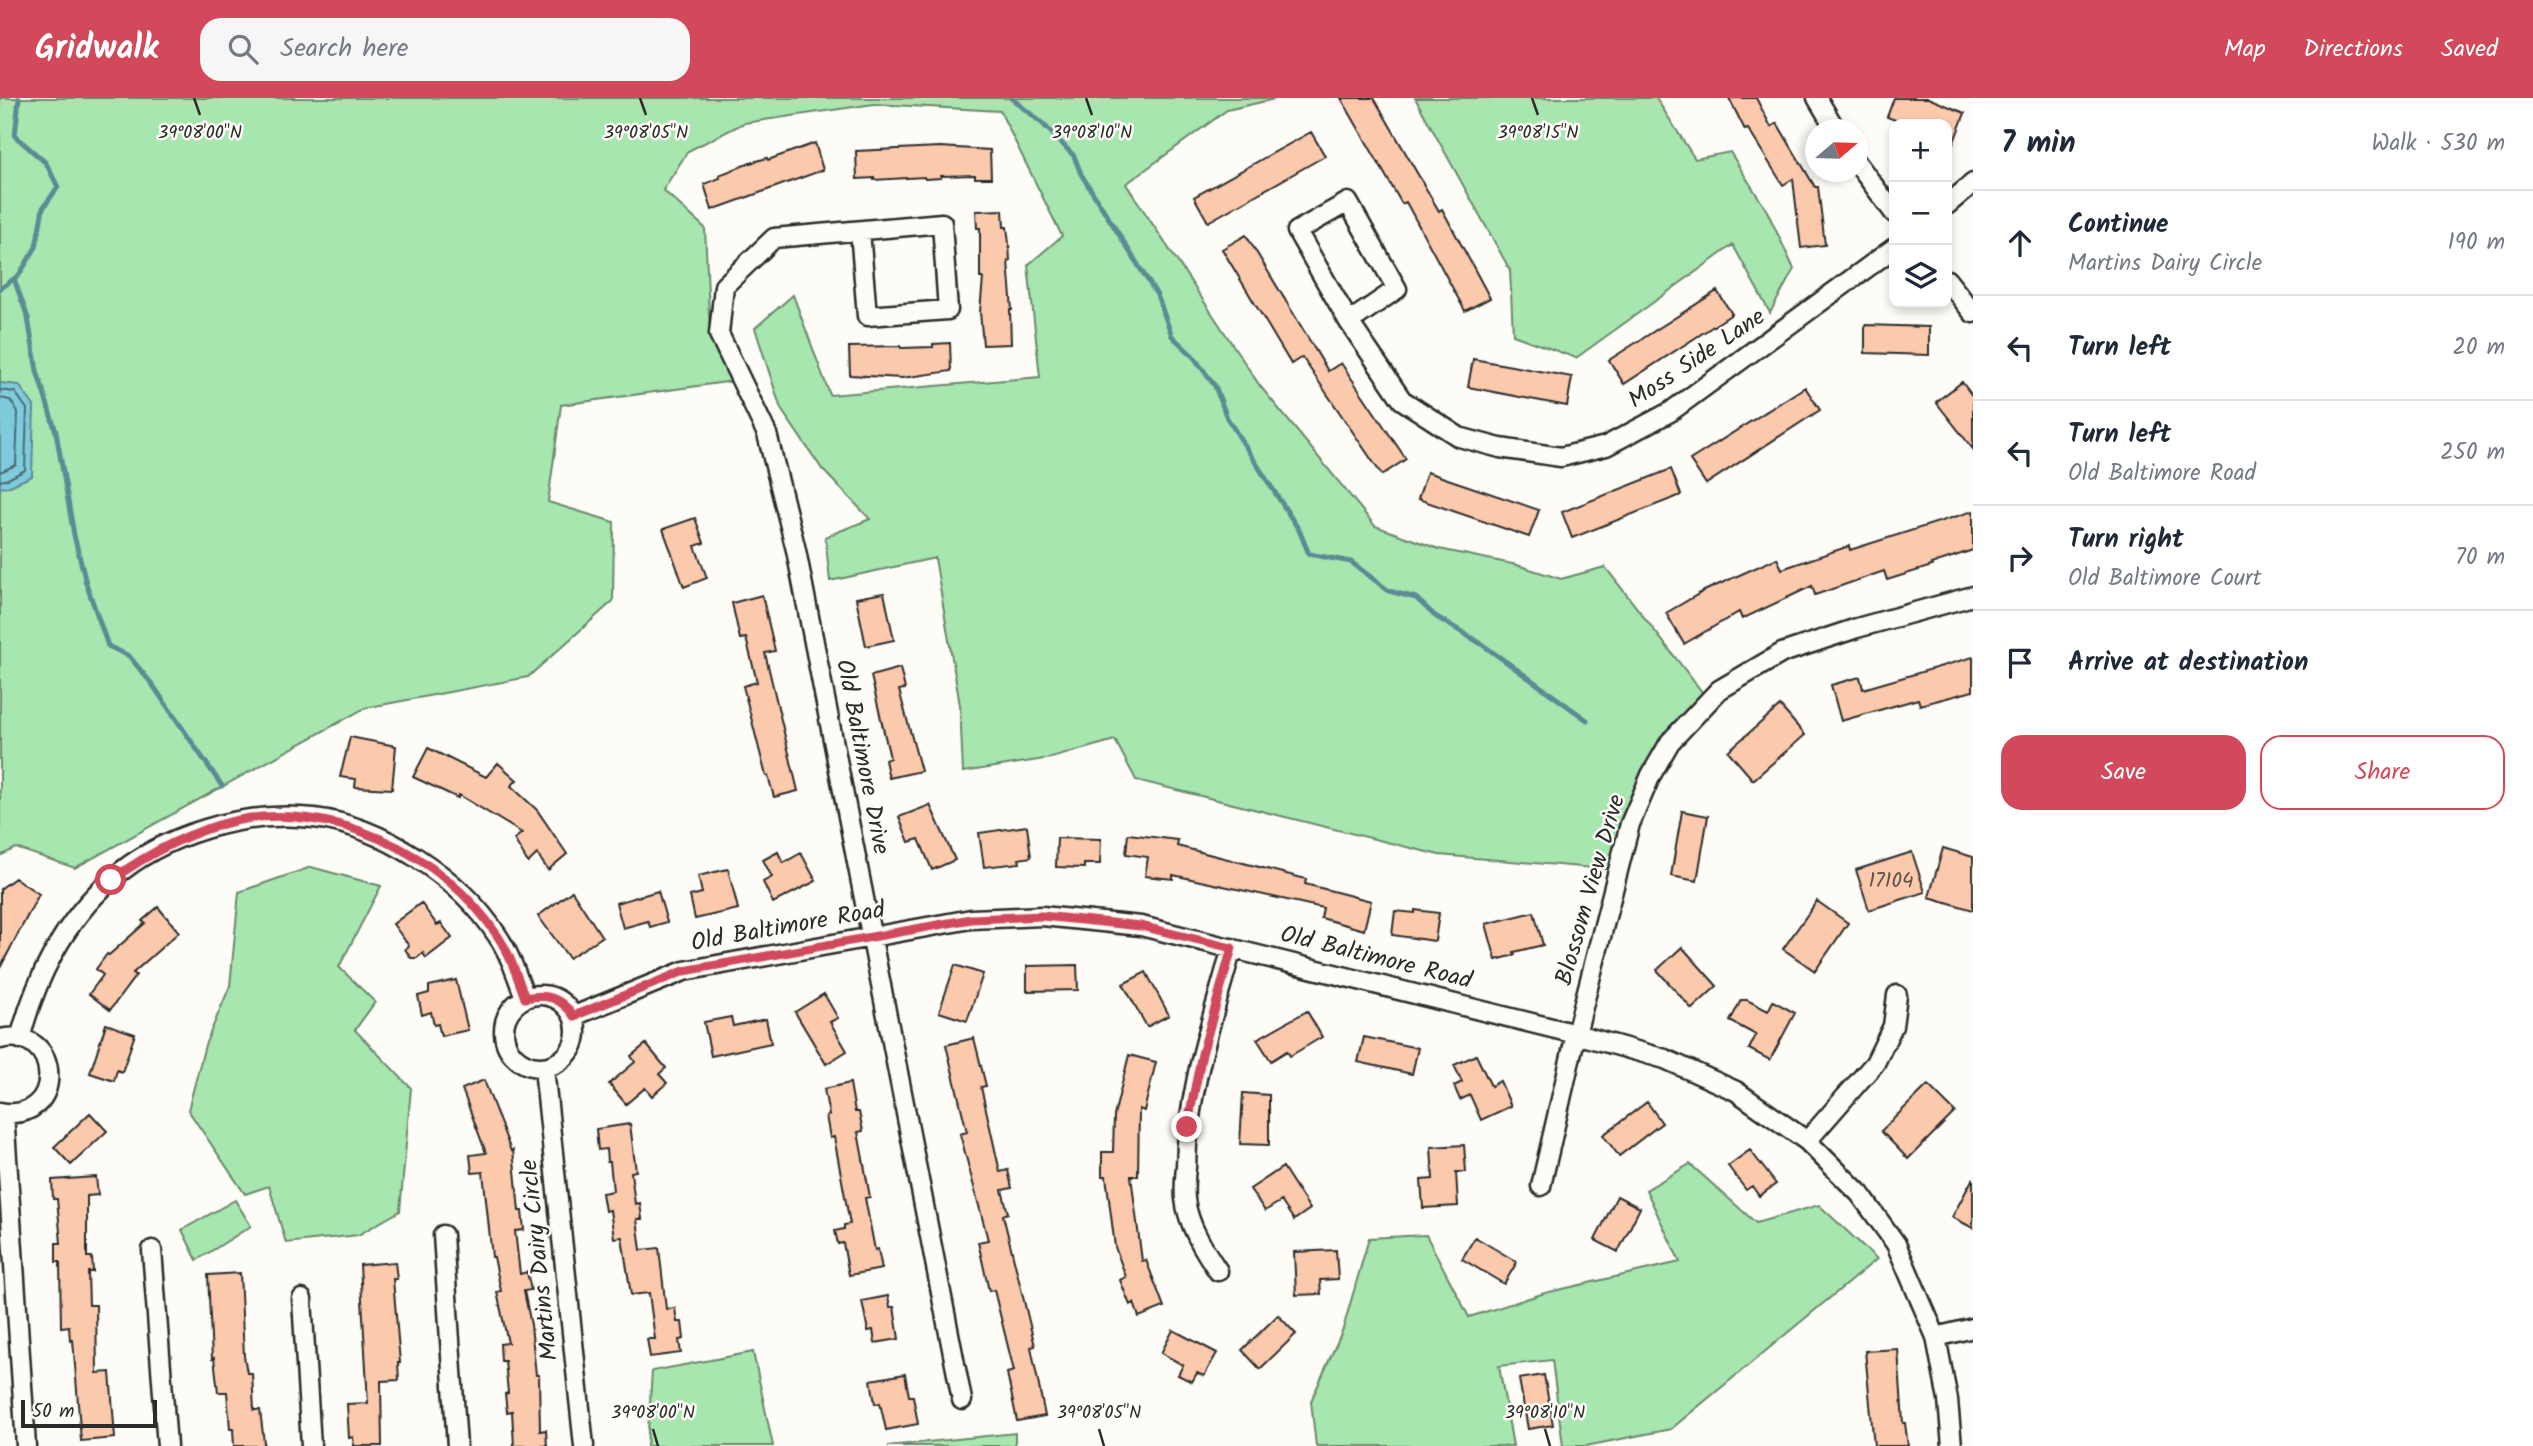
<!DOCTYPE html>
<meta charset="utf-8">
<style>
:root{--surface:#fff;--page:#f6f6f7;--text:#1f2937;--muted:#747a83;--line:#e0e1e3;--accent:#d1495b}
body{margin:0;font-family:Kalam,sans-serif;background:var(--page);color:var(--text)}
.controls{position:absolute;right:21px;top:21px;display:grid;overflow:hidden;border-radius:14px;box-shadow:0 4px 10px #0003}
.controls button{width:63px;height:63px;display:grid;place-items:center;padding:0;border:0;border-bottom:2px solid var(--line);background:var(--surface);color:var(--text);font:35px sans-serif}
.compass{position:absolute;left:1805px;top:21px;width:63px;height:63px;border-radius:50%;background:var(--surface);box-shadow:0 4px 10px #0003;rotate:71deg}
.scale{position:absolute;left:21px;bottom:18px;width:136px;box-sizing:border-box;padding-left:7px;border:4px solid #2b2b2b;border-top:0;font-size:19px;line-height:24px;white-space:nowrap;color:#2b2b2b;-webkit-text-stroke:5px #fdfcf7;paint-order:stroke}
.stop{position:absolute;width:21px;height:21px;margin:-16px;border:5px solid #d1495b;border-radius:50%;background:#fff}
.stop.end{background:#d1495b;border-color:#fff;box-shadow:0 2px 7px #0008}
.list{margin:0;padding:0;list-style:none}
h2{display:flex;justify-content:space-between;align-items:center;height:91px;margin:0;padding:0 28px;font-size:30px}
h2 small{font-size:23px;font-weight:400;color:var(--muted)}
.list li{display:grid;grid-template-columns:46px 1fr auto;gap:21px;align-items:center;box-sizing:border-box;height:105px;padding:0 28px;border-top:2px solid var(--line)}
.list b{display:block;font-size:26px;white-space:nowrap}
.list p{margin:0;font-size:23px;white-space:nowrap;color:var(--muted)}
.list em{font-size:23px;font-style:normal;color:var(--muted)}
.actions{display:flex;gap:14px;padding:21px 28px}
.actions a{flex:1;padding:16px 0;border:2px solid var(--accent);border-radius:21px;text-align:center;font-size:24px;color:var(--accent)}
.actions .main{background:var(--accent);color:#fff}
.icon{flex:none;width:38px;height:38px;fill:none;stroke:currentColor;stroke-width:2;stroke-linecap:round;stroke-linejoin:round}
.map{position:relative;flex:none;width:1973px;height:1348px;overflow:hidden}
header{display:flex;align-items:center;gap:42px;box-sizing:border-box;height:98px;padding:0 35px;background:var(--accent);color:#fff}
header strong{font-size:33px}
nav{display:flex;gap:38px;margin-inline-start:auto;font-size:24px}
.search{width:490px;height:63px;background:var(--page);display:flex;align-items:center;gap:18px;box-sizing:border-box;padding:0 24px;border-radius:21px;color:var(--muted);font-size:26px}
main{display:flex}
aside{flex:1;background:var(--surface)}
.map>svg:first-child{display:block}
.green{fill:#a7e6ae;stroke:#69886c;stroke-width:2}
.water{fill:#7ecbdc;stroke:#5d8b95;stroke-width:2}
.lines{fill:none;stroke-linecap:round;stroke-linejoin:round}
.shore{stroke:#4c6b72;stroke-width:2}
.stream{stroke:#5d8b95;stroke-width:5}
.building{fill:#fbc9ab;stroke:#2b2b2b;stroke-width:2}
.minor-casing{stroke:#2b2b2b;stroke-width:23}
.minor{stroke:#fdfcf7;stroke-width:18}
.route{stroke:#d1495b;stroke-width:9}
.ticks{fill:none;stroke:#2b2b2b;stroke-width:2.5}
.labels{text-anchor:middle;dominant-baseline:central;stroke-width:5;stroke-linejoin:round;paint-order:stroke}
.number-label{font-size:21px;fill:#5f524b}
.street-label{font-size:24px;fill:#2b2b2b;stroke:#fdfcf7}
.ticks-label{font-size:18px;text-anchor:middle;fill:#2b2b2b;stroke:#fdfcf7;stroke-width:5;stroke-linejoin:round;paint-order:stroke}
</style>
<header>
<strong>Gridwalk</strong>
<div class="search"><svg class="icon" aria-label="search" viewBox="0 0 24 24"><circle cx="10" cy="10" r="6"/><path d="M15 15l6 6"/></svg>Search here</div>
<nav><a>Map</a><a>Directions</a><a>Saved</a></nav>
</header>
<main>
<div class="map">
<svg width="1973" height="1348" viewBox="0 0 1973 1348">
<rect width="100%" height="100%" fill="#fdfcf7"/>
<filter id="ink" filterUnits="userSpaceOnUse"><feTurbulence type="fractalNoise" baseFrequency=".0143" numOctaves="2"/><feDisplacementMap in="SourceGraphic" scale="14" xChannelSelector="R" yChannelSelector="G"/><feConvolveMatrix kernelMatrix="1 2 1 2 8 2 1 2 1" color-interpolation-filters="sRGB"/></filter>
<g filter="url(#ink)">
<path class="green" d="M 0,0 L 1279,0 L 1227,12 L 1126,86 L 1260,288 L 1375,428 L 1439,451 L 1517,467 L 1561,481 L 1605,469 L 1709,603 L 1670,644 L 1617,772 L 1439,757 L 1136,682 L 1115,642 L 1051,660 L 963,674 L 960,607 L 935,460 L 830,483 L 825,439 L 870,421 L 822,371 L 781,311 L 755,230 L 793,197 L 830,297 L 1040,279 L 1028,167 L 1062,138 L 1000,13 L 874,6 L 744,25 L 688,53 L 663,92 L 705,130 L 710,238 L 741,282 L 561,307 L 548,404 L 614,424 L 613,503 L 528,579 L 365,610 L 75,770 L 16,750 L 0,758 Z
M 1415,0 L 1656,0 L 1695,61 L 1730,54 L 1767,113 L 1794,171 L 1770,215 L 1733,147 L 1576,260 L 1513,237 L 1510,172 Z
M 311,769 L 381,788 L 339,869 L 375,904 L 355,932 L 411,990 L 400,1113 L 358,1137 L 286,1145 L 269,1088 L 245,1096 L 188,1012 L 205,947 L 230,888 L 239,794 Z
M 1690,1066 L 1756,1125 L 1819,1107 L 1877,1161 L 1671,1331 L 1586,1348 L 1563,1348 L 1552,1262 L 1499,1268 L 1513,1348 L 1316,1348 L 1311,1303 L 1343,1231 L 1369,1140 L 1426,1137 L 1469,1219 L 1545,1195 L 1680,1164 L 1646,1092 Z
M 235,1102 L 251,1128 L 197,1162 L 182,1132 Z
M 753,1254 L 773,1348 L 647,1348 L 652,1273 Z
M 1015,1335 L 1015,1348 L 888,1348 Z"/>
<path class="water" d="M 0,285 L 19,287 L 34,308 L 32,378 L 10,388 L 0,390 Z"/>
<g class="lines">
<path class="shore" d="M 0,292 L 15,294 L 27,311 L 25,372 L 8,381 L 0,383
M 0,300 L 10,302 L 18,314 L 16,367 L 0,374"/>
<path class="stream" d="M 1011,0 L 1043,26 L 1074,58 L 1081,76 L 1157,197 L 1172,238 L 1193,258 L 1215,288 L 1227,320 L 1299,432 L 1309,456 L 1351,464 L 1389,493 L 1416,500 L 1435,518 L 1480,545 L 1587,622
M 14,181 L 28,220 L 37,273 L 56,334 L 74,437 L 86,485 L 108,548 L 129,558 L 152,586 L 222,688
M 0,191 L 19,177 L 36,149 L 43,110 L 58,89 L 46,65 L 15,38 L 19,0"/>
</g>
<path class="building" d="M 1341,0 L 1374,0 L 1439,113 L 1442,111 L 1490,200 L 1465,213 L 1406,104 L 1402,106 Z
M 1729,0 L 1756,0 L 1771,29 L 1777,25 L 1815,89 L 1818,89 L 1825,147 L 1801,150 L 1793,81 L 1783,87 L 1748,31 L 1745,32 Z
M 1894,0 L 1928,0 L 1965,15 L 1948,59 L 1947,26 L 1906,26 L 1887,19 Z
M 1311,34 L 1325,58 L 1208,124 L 1194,99 Z
M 815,45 L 823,72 L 712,112 L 704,86 L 720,80 L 719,77 L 750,65 L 767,60 L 768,62 Z
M 940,49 L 990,52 L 991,80 L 975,80 L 975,77 L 941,78 L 941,80 L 925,81 L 924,79 L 874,82 L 874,80 L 857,81 L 856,53 Z
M 1003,112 L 1004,129 L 1007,129 L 1009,146 L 1010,163 L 1008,163 L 1012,212 L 1010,212 L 1011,246 L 983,247 L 980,214 L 983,180 L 980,180 L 980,130 L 977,130 L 976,113 Z
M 1246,137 L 1328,273 L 1341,265 L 1406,361 L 1382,377 L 1302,259 L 1291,266 L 1222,151 Z
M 1717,193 L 1732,216 L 1624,286 L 1609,262 Z
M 1865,227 L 1929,229 L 1929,257 L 1865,255 Z
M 950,245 L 951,273 L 902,280 L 850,277 L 849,249 L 900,248 L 901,250 L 933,249 L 933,246 Z
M 1473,261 L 1572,279 L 1567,308 L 1468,289 Z
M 1962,284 L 1973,299 L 1973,351 L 1936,304 Z
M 1805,289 L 1820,312 L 1706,386 L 1690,362 Z
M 1671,371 L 1681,397 L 1572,440 L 1562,414 Z
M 1427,374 L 1539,412 L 1529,439 L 1418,401 Z
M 1973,413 L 1973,452 L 1931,466 L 1932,468 L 1887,482 L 1884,473 L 1815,497 L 1812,488 L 1742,521 L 1739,514 L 1684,546 L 1666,515 L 1704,493 L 1777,460 L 1782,471 L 1849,448 L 1850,452 Z
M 695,420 L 704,445 L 695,448 L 707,480 L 684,489 L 663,431 Z
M 884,495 L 894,542 L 866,548 L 856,500 Z
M 762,497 L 775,553 L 765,555 L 798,693 L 774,699 L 768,678 L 766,678 L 743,588 L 757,584 L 746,540 L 740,541 L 732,505 Z
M 1973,559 L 1973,593 L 1920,607 L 1918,601 L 1841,623 L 1831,587 L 1860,579 L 1863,591 Z
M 900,570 L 905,591 L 899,592 L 921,673 L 889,680 L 885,662 L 890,660 L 871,578 Z
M 1780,608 L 1805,637 L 1753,682 L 1728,653 Z
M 350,639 L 396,648 L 392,691 L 355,689 L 356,681 L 340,679 Z
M 428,650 L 486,679 L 498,665 L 517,682 L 511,688 L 537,712 L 567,756 L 548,772 L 537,756 L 528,765 L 514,741 L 522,735 L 459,697 L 458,700 L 413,679 Z
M 930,707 L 955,762 L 932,772 L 919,741 L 909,744 L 899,719 Z
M 1682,713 L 1708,718 L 1697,783 L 1671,778 Z
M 1027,728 L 1031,759 L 1019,761 L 1020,765 L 984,769 L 979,735 Z
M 1128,736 L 1178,742 L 1177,748 L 1306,781 L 1305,786 L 1371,803 L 1364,832 L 1321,820 L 1323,810 L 1173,777 L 1173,781 L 1145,778 L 1148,759 L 1126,756 Z
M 1057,740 L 1101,741 L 1100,766 L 1084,766 L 1084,770 L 1056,769 Z
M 1943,750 L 1973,759 L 1973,812 L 1929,799 Z
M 778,754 L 783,765 L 801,755 L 816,783 L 773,805 L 763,784 L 772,779 L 763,762 Z
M 1912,754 L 1925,794 L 1869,812 L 1856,772 Z
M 728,771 L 738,811 L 695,821 L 690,798 L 702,795 L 698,778 Z
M 15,780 L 39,796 L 0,870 L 0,791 Z
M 572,793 L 602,839 L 569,860 L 538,818 Z
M 658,793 L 667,824 L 650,829 L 648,823 L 623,830 L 616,805 Z
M 1817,803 L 1848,825 L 1815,873 L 1783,851 Z
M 421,805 L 437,827 L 441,825 L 452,840 L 426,860 L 423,855 L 417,860 L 411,860 L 405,851 L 409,848 L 393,826 Z
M 158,809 L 179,834 L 133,875 L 136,877 L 110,912 L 89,896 L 103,877 L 96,871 L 107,856 L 109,857 L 145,825 L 142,823 Z
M 1415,812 L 1439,815 L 1435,843 L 1392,837 L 1395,813 L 1415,815 Z
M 1534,814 L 1543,847 L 1514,854 L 1515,857 L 1496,862 L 1486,826 Z
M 1682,849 L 1717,888 L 1692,911 L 1657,872 Z
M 955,867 L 983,876 L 967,923 L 939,914 Z
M 1077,867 L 1078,892 L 1027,893 L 1027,868 Z
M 1146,874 L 1169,917 L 1147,929 L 1123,886 Z
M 456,882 L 468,932 L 441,938 L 438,926 L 434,927 L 431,914 L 422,917 L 418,898 L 429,895 L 429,888 Z
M 824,896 L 838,920 L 830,924 L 847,953 L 826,966 L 795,914 Z
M 1741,902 L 1747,902 L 1768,913 L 1773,903 L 1795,915 L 1770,962 L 1749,951 L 1756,937 L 1730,923 Z
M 1307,913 L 1322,939 L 1290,958 L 1287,953 L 1271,963 L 1257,941 Z
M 731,919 L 733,928 L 766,921 L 771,945 L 711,958 L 704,924 Z
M 106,926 L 135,936 L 122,974 L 117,972 L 114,983 L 90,975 Z
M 1364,939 L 1418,950 L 1412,976 L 1358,964 Z
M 974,940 L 986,988 L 981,989 L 1000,1074 L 1008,1072 L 1012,1090 L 1002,1092 L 1008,1115 L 1003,1117 L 1035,1248 L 1031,1249 L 1045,1318 L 1017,1323 L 1007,1275 L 1014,1273 L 994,1192 L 989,1193 L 978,1144 L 988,1142 L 960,1036 L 967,1034 L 946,947 Z
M 646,946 L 666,970 L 659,976 L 667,985 L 652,998 L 645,990 L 626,1006 L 609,986 L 635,964 L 631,958 Z
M 1129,957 L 1156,964 L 1144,1013 L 1139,1011 L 1138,1078 L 1131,1078 L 1142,1163 L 1146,1162 L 1164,1209 L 1139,1219 L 1134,1205 L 1130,1207 L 1120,1182 L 1126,1179 L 1115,1149 L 1106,1078 L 1102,1078 L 1102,1054 L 1113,1054 L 1114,1018 Z
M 1476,957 L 1491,988 L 1500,983 L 1511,1008 L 1481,1022 L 1470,997 L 1460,1002 L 1454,988 L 1462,984 L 1454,967 Z
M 484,982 L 511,1053 L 513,1052 L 519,1113 L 522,1113 L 524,1132 L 515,1133 L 520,1176 L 527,1174 L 531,1192 L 524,1193 L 531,1227 L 536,1277 L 539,1277 L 540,1333 L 546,1332 L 547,1348 L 514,1348 L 512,1313 L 507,1314 L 505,1296 L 508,1295 L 505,1263 L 501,1263 L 500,1246 L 508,1245 L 497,1194 L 501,1193 L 494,1159 L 492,1159 L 483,1074 L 472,1075 L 470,1057 L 486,1055 L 462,991 Z
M 850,985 L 855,1014 L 859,1014 L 863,1033 L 858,1034 L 870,1099 L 865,1100 L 875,1152 L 878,1151 L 882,1171 L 849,1177 L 843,1145 L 838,1146 L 835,1133 L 844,1131 L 844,1127 L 850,1126 L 834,1039 L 830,1040 L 826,1018 L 829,1017 L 824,991 Z
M 1928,987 L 1955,1014 L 1908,1061 L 1881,1033 Z
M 1243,995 L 1269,997 L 1269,1047 L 1240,1046 Z
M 1647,1004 L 1662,1025 L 1619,1058 L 1603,1037 Z
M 90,1015 L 107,1033 L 71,1067 L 54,1049 Z
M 630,1026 L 636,1073 L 631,1074 L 635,1106 L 640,1105 L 642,1121 L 637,1121 L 641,1152 L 659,1150 L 666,1211 L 675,1210 L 677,1224 L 682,1224 L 684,1241 L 679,1242 L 681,1255 L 650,1259 L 647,1241 L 655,1241 L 649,1195 L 631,1197 L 622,1139 L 614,1140 L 610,1112 L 605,1113 L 602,1095 L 613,1093 L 610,1064 L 607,1064 L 606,1051 L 598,1052 L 596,1031 Z
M 1464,1047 L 1466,1074 L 1456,1074 L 1458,1108 L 1423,1110 L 1421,1082 L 1433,1081 L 1431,1049 Z
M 1750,1052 L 1776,1086 L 1759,1098 L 1752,1088 L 1746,1092 L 1728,1068 Z
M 1283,1069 L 1310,1111 L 1294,1122 L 1281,1103 L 1265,1113 L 1250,1091 Z
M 96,1079 L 98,1097 L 87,1098 L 87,1159 L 92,1159 L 93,1174 L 88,1174 L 89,1207 L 96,1207 L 97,1275 L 110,1274 L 115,1340 L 81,1343 L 73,1242 L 70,1243 L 69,1228 L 61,1229 L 60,1164 L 56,1164 L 56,1145 L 61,1145 L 57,1101 L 53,1101 L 52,1082 Z
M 1973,1080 L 1973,1130 L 1952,1119 Z
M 1617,1098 L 1640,1110 L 1618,1154 L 1595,1142 Z
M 1475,1139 L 1517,1164 L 1504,1186 L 1462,1161 Z
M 1336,1152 L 1338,1181 L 1320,1182 L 1321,1196 L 1296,1197 L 1294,1154 Z
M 395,1164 L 397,1181 L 393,1181 L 400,1265 L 398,1265 L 399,1282 L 381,1283 L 382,1348 L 354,1348 L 353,1339 L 349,1340 L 347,1306 L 368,1305 L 360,1167 Z
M 240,1175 L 244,1258 L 247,1275 L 252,1275 L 254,1312 L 260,1312 L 264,1345 L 263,1348 L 234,1348 L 233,1331 L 230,1331 L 227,1294 L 218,1294 L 214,1260 L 212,1261 L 208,1177 Z
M 888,1198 L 890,1209 L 894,1209 L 899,1241 L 875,1245 L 873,1232 L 868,1233 L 862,1203 Z
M 1278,1217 L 1296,1236 L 1260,1271 L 1242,1252 Z
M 1173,1232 L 1217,1255 L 1204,1278 L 1197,1275 L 1192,1284 L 1178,1277 L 1183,1267 L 1161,1255 Z
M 1898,1251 L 1903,1325 L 1905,1325 L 1908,1348 L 1874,1348 L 1865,1253 Z
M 905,1276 L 909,1298 L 913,1298 L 918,1326 L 886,1332 L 880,1305 L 875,1306 L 871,1282 Z
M 1544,1277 L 1553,1327 L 1528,1331 L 1519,1281 Z"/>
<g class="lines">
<g class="minor-casing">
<path id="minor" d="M 1817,0 L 1836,32
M 1857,65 L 1894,115
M 1947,107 L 1973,85
M 860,133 L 867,218 L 948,212 L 942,125 L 774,140 L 724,188 L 719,236 L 767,336 L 796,452 L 962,1302
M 1947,182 L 1973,215
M 1349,224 L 1397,191 L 1348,104 L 1297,133 L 1349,224 L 1402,302 L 1459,339 L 1500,350 L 1561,359 L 1606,348 L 1670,314 L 1894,150
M504 933a36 36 0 1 1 72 0a36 36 0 1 1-72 0Z
M 574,918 L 684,873 L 971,821 L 1042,818 L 1141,828 L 1576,936 L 1665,961 L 1736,993 L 1807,1043 L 1860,1096 L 1896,1146 L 1936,1239 L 1948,1302 L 1952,1348
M 0,941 C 63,926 66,1027 0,1014
M 20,941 C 35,882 64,823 111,782 C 162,736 246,712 314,720 C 382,728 460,780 497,837 C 510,856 517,878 525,900
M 544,970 L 584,1348
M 4,1015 L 26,1348
M 1807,1043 L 1875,965 L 1893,928 L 1897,897
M 1541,1088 L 1576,936 L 1630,726 L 1651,677 L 1670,644 L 1719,592 L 1782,555 L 1857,530 L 1973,498
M 443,1137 L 457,1348
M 152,1152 L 167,1348
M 1218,1173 C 1204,1152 1188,1127 1185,1101 C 1184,1091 1185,1079 1186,1069 C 1187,994 1212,922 1232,850
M 302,1201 L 311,1348
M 1936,1239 L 1973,1230"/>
</g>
<use href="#minor" class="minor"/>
</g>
</g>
<g class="lines" filter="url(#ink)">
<path class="route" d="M 111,782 C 149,755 188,734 234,723 C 331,702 443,755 497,837 C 510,856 517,878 525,900 C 547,895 561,900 574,918 L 684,873 L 971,821 L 1042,818 L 1141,828 L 1232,850 L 1202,956 L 1187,1029"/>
</g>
<path class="ticks" d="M 194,0 L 200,17M 640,0 L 646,17M 1086,0 L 1092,17M 1532,0 L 1538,17M 653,1331 L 658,1348M 1099,1331 L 1104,1348M 1545,1331 L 1550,1348"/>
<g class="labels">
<g class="number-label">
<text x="1891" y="783">17104</text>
</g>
<g class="street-label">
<text transform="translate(1697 261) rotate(-34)">Moss Side Lane</text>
<text transform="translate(862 659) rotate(79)">Old Baltimore Drive</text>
<text transform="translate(1591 792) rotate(-74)">Blossom View Drive</text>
<text transform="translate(788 829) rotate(-10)">Old Baltimore Road</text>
<text transform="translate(1376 860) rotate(14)">Old Baltimore Road</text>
<text transform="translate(540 1162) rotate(-96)">Martins Dairy Circle</text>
</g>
</g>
<g class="ticks-label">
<text x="200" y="40">39°08'00"N</text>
<text x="646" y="40">39°08'05"N</text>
<text x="1092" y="40">39°08'10"N</text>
<text x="1538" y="40">39°08'15"N</text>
<text x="653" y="1320">39°08'00"N</text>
<text x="1099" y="1320">39°08'05"N</text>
<text x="1545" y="1320">39°08'10"N</text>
</g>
</svg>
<div class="controls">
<button>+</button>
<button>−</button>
<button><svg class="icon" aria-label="layers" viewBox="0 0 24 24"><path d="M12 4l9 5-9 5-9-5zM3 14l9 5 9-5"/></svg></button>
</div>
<svg class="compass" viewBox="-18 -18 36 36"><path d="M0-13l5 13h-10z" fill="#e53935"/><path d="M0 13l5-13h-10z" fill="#747a83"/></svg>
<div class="scale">50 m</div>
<div class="stop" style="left:111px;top:782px"></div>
<div class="stop end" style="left:1187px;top:1029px"></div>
</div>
<aside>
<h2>7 min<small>Walk · 530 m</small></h2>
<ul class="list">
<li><svg class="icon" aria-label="ahead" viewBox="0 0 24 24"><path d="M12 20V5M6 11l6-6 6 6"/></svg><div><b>Continue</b><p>Martins Dairy Circle</p></div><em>190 m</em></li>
<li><svg class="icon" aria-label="left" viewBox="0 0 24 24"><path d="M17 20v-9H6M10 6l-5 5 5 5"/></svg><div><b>Turn left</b></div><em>20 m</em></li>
<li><svg class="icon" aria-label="left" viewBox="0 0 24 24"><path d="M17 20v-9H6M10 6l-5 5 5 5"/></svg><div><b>Turn left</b><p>Old Baltimore Road</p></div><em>250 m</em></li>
<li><svg class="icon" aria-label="right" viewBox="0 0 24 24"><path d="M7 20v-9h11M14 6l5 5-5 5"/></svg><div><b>Turn right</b><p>Old Baltimore Court</p></div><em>70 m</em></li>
<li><svg class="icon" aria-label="arrive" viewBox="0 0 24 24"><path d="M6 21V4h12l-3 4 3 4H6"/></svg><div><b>Arrive at destination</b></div></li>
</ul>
<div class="actions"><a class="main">Save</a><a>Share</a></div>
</aside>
</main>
